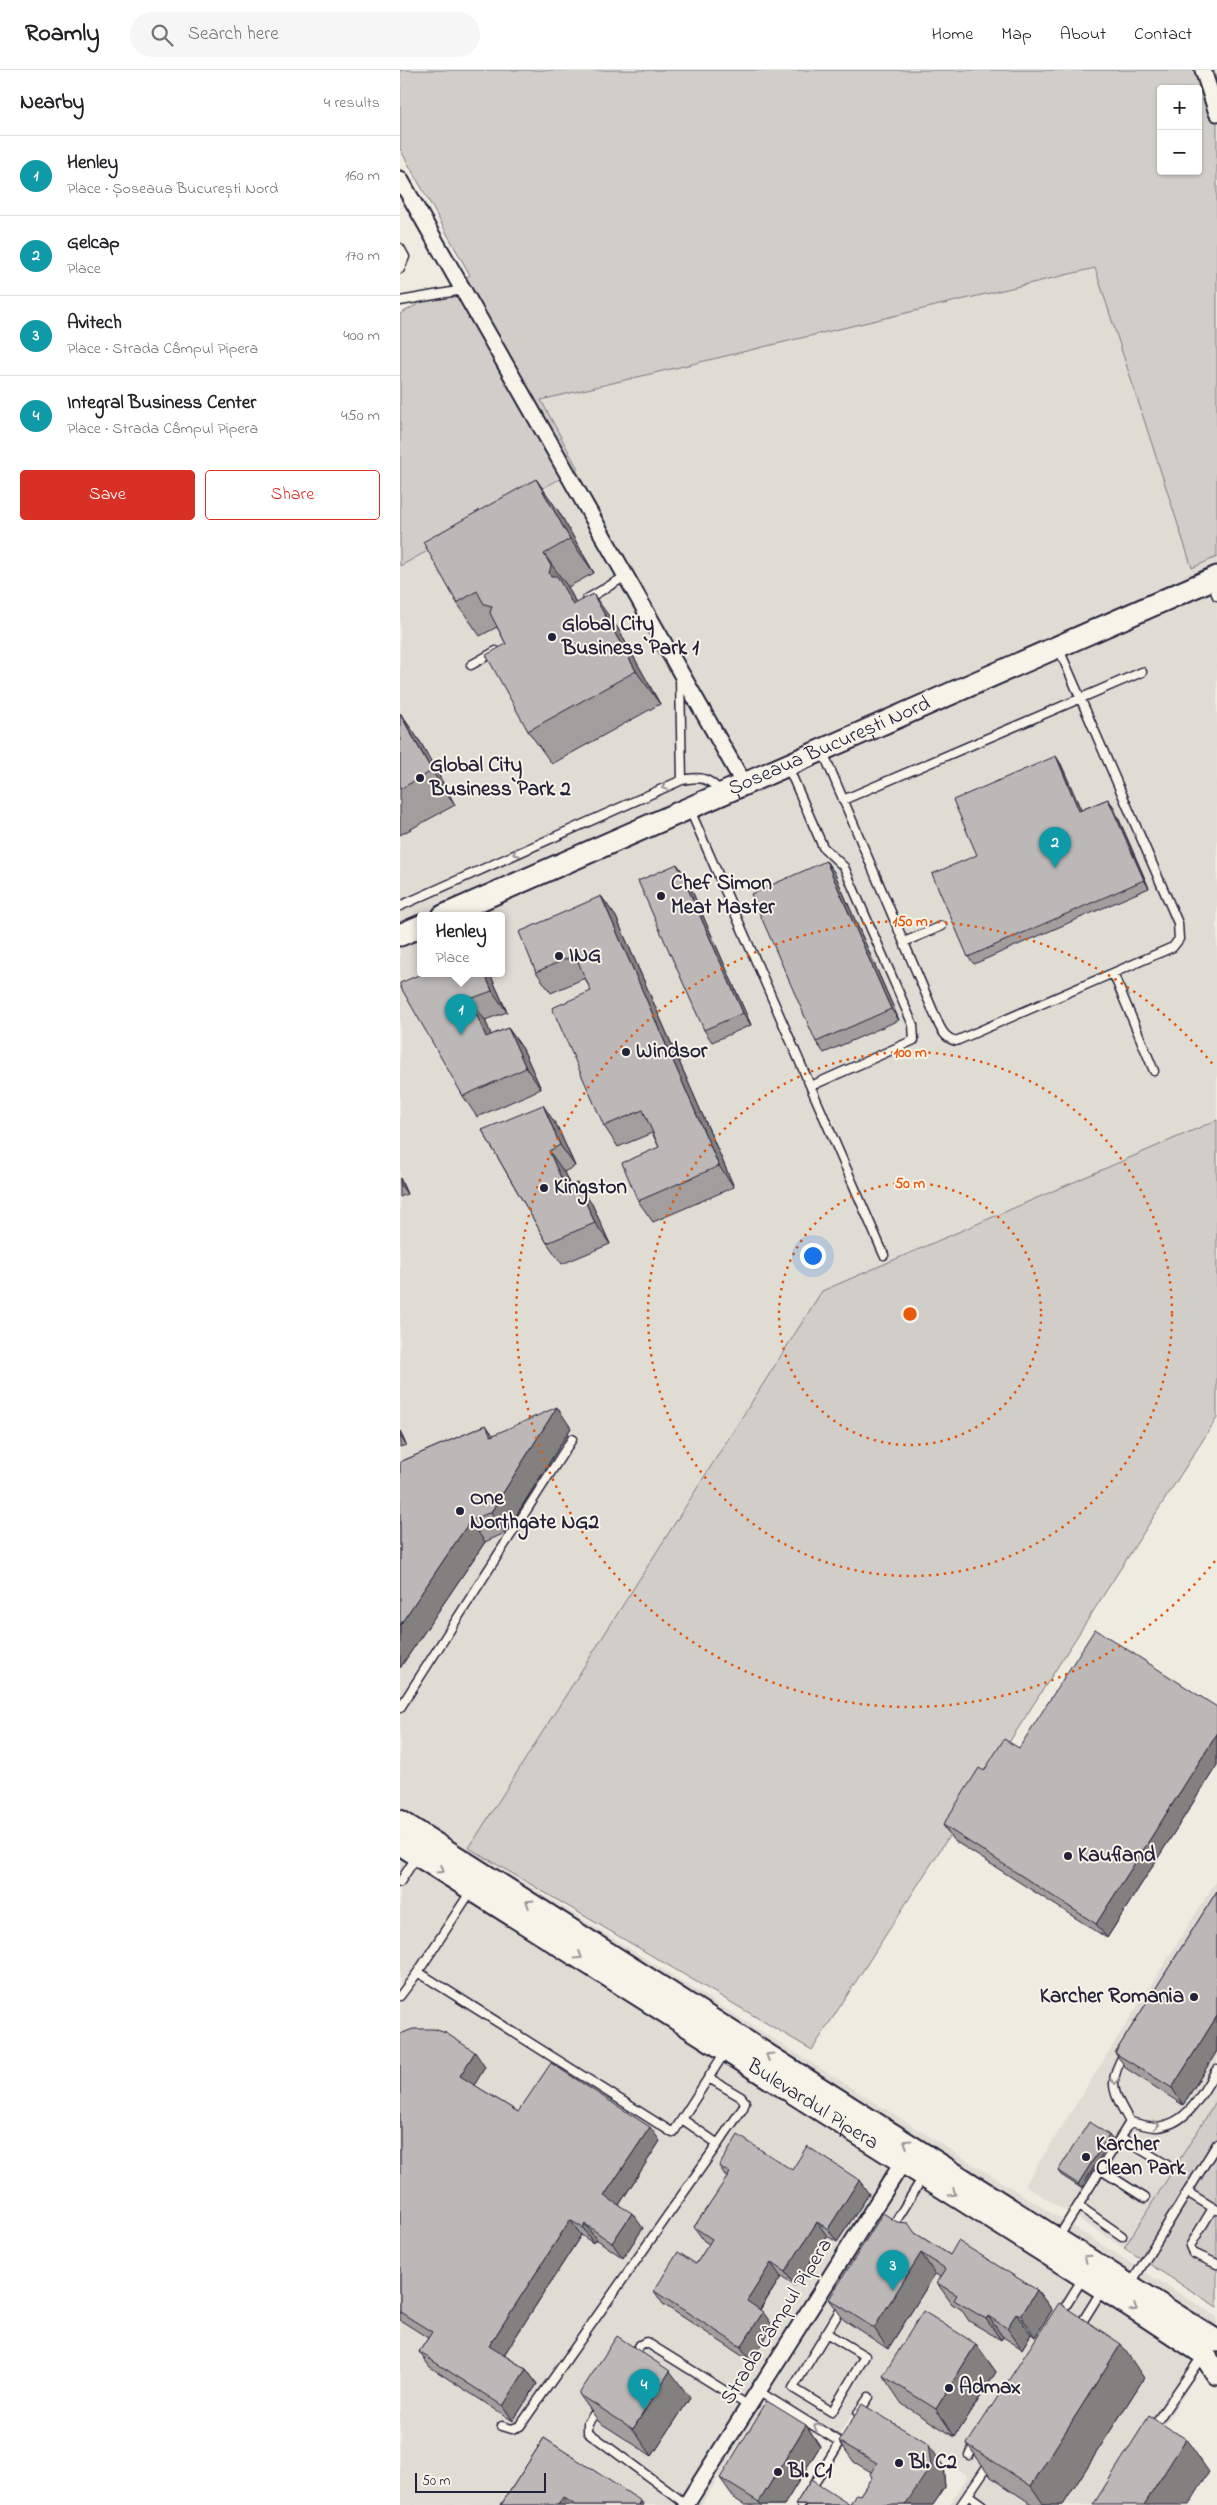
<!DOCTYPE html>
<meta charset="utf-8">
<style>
:root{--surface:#fff;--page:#f6f6f6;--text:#202124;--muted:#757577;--line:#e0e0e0;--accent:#d93025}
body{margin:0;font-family:"Indie Flower",sans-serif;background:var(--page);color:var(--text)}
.controls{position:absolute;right:15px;top:15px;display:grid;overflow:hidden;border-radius:5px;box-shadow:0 1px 4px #0004}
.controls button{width:45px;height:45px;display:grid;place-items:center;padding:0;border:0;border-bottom:1px solid var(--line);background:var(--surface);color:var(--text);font:25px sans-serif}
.scale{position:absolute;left:15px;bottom:12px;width:131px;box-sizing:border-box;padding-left:5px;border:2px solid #22223b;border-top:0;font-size:14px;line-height:18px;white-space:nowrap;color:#22223b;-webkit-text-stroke:4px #f7f3e8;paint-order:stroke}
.you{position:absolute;left:412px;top:1185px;width:18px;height:18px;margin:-12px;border:4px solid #fff;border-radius:50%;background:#1a73e8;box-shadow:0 0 0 8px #1a73e833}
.badge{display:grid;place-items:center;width:32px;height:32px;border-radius:50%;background:var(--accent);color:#fff;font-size:16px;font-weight:700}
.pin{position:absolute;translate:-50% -41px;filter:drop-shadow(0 1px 2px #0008)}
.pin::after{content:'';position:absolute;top:26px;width:18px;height:15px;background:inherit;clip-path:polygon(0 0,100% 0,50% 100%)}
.popup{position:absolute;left:17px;top:842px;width:88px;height:65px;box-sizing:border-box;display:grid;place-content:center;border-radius:5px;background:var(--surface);filter:drop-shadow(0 1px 4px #0005);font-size:16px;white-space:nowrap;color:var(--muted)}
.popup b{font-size:19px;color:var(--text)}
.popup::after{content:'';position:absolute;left:50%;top:100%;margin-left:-10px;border:10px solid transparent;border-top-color:var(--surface)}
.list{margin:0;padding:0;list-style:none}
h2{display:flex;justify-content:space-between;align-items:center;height:65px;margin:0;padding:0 20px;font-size:21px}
h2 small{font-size:16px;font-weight:400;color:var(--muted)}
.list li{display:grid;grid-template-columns:32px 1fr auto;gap:15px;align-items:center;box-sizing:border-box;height:80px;padding:0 20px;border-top:1px solid var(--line)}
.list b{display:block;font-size:19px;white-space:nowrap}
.list p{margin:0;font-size:16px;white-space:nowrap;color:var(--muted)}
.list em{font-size:16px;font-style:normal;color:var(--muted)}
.actions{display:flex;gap:10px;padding:15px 20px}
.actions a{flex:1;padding:11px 0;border:1px solid var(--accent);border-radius:5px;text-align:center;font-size:18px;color:var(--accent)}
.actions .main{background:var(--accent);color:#fff}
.icon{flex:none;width:28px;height:28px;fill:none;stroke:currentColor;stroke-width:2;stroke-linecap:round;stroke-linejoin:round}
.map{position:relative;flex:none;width:817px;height:2435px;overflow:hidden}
header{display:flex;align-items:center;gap:30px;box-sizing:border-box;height:70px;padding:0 25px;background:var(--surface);border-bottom:1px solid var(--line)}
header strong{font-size:24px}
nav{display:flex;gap:28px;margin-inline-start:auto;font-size:18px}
.search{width:350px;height:45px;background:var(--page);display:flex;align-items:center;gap:12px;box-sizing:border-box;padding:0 18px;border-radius:28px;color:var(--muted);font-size:19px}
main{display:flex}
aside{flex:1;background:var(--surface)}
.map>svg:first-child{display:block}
.built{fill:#dfdcd4;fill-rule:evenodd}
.green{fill:#d1cdc9;stroke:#7a7882;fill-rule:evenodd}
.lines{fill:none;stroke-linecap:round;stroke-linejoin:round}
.lane-casing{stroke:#22223b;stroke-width:11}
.street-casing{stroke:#22223b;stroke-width:19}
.secondary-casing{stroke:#22223b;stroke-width:25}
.lane{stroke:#f7f3e8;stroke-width:8}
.street{stroke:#f7f3e8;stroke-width:15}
.secondary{stroke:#f7f3e8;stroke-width:21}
.wall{fill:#a19e9d;stroke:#22223b}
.shaded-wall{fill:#838180;stroke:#22223b}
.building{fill:#bbb8b7;stroke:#22223b}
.oneway{stroke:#97959a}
.ring{fill:none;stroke:#e8590c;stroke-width:2.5;stroke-dasharray:2.5 5}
.poi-dot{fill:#22223b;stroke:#f7f3e8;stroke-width:2}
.labels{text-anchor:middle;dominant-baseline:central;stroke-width:4;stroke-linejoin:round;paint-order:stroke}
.poi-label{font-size:21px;font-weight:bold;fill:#22223b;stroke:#f7f3e8;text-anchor:start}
.street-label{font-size:21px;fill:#22223b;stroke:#f7f3e8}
.centre{fill:#e8590c;stroke:#f7f3e8;stroke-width:2.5}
.ring-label{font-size:15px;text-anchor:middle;font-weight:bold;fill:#e8590c;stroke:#f7f3e8;stroke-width:4;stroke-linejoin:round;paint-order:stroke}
</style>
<header>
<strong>Roamly</strong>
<div class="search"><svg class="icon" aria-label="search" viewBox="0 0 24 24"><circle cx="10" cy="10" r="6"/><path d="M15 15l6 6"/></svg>Search here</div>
<nav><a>Home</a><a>Map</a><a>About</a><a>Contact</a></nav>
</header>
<main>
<aside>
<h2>Nearby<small>4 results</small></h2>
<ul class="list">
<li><span class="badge" style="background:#0f9aa8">1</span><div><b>Henley</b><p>Place · Șoseaua București Nord</p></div><em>160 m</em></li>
<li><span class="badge" style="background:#0f9aa8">2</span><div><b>Gelcap</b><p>Place</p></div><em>170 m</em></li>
<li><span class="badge" style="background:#0f9aa8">3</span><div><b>Avitech</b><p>Place · Strada Câmpul Pipera</p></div><em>400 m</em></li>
<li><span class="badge" style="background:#0f9aa8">4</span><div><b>Integral Business Center</b><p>Place · Strada Câmpul Pipera</p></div><em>450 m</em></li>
</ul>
<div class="actions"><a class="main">Save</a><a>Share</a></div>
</aside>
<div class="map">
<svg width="817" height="2435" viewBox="0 0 817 2435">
<rect width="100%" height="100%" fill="#eeebe1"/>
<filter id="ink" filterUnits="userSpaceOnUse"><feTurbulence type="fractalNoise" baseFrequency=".02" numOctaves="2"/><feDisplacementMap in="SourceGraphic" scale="10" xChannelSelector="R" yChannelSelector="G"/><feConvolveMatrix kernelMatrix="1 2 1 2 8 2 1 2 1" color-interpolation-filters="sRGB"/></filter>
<g filter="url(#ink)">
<path class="built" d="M 696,198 L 792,497 L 817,487 L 817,1050 L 422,1221 L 69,1778 L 817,2247 L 817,2311 L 799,2300 L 716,2435 L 549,2435 L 568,2406 L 458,2335 L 434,2372 L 368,2329 L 301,2435 L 0,2435 L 0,496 L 178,399 L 141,330 ZM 21,846 L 101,846 L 101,904 L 21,904 Z
M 817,1810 L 817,2030 L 724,2178 L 625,2115 Z"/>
<path class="green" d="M 0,0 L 814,0 L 817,9 L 817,487 L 792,498 L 695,198 L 141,330 L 178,399 L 0,496 L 0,244 L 70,205 L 0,79 ZM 761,19 L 798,19 L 798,101 L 761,101 Z
M 817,1050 L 817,1348 L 412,1980 L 69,1778 L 422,1221 Z
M 817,2030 L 817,2237 L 724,2178 Z"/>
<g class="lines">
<g class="lane-casing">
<path id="lane" d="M 0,178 L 5,187 L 0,199
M 0,231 L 63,220
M 811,512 L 817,526
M 187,529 L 226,506
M 71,595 L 96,581
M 280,607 L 282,710
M 423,682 L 539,955 C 543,963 547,969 556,971 L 773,877 L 779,869 L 778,853 L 659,579
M 388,697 L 423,777 L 444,797 L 513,955 L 514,970 L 411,1016
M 443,730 L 742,602
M 290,740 L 484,1185
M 0,836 L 282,710 C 301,706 309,708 321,722
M 504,872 L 542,856
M 713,903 L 754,1001
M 0,1638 L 172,1369
M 0,1812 L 17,1786
M 18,1902 L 273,2063 L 325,1982
M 0,1926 L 18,1902 L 71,1821
M 725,1983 C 706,2013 714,2023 730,2052 C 739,2054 749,2057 757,2057 C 789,2054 802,2023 817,1999
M 282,2049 L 318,2074
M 722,2068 L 767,2095
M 701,2100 L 745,2128
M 787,2122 L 817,2140
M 679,2136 L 722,2166
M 813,2138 L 790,2176 L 793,2183 L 817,2194
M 491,2159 L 523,2107
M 658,2168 L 730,2052
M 730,2215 L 817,2074
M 660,2245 L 683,2208
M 679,2257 L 702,2220
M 426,2263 L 465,2286 L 432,2342 L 393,2318 L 444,2234
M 232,2288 L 240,2275 L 246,2272 L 349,2336
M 358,2321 L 440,2372 L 401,2435
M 199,2337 L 188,2353 L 188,2362 L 287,2435
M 458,2343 L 469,2327
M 102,2356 L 112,2359 L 120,2356 L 343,2038 L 345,2032 L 341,2027 L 309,2008
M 753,2357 L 803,2285
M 569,2385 L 577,2372
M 568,2425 L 582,2435
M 561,2435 L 590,2392"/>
</g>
<g class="street-casing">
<path id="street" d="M 803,0 L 817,43
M 0,109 L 344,714
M 286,2435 L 503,2092"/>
</g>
<g class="secondary-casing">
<g id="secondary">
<path id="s1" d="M 43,846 L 817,507"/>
<path d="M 0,865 L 21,856"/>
<path d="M 0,1751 L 817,2271"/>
<path id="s2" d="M 0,1774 L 746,2246 L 804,2284 L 817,2304"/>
</g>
</g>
<use href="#lane" class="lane"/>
<use href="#street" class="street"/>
<use href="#secondary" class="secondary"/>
</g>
<path class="wall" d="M 136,409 L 159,442 L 194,503 L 168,517 L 174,529 L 174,530 L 176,533 L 217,557 L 260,634 L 152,694 L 128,661 L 106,574 L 97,557 L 80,566 L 57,533 Z
M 0,643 L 21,673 L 55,735 L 0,765 Z
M 661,694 L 681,740 L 708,729 L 713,736 L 749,818 L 574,894 L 568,887 L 577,785 Z
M 426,791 L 434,802 L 499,950 L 424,983 L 416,972 Z
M 285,805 L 351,955 L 312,972 L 304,960 Z
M 201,826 L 216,847 L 334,1117 L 253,1152 L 238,1131 L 259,1077 L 252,1063 L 218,1077 L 204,1056 L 191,921 L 185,908 L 151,923 L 136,902 Z
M 21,904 L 90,904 L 107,942 L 85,950 L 91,965 L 108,958 L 123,979 L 141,1019 L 77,1047 L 63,1026 Z
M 157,1056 L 175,1096 L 164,1102 L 170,1116 L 192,1134 L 210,1174 L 162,1194 L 147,1173 L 82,1060 Z
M 0,1108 L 7,1124 L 0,1127 Z
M 86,1355 L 93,1365 L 171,1358 L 105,1463 L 85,1472 L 0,1598 L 0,1392 Z
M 0,1361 L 6,1375 L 0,1377 Z
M 817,1637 L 817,1695 L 707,1868 L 553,1770 L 543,1755 L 584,1701 L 619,1678 Z
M 817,1821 L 817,1981 L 783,2035 L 727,1999 L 715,1983 Z
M 0,1964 L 85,1997 L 74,2015 L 118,2042 L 260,2071 L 219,2135 L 243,2158 L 223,2188 L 196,2169 L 193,2173 L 181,2165 L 104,2285 L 126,2299 L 137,2314 L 113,2351 L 30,2297 L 19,2282 L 28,2268 L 0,2250 Z
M 712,2069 L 681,2118 L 661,2105 L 658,2101 Z
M 319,2096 L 392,2100 L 469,2124 L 437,2172 L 427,2166 L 395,2216 L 381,2207 L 360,2240 L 373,2256 L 350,2291 L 263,2234 L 254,2221 L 296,2194 L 309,2174 L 304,2171 L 294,2157 L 327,2108 Z
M 497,2152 L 550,2185 L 637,2220 L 652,2240 L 635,2267 L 631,2264 L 622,2279 L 603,2267 L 601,2270 L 569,2251 L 561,2239 L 552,2234 L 537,2213 L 541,2207 L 535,2204 L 488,2279 L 444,2250 L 429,2229 Z
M 576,2274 L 596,2302 L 555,2367 L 502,2334 L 483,2306 Z
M 744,2308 L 663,2435 L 633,2435 L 591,2407 L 567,2374 Z
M 179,2324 L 290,2328 L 252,2386 L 199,2352 Z
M 406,2355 L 420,2376 L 384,2435 L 345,2435 L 335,2429 L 320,2408 Z
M 144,2368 L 244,2435 L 101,2435 Z
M 439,2371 L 543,2395 L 545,2417 L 533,2435 L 395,2435 L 450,2435 L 460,2425 L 472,2407 L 471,2402 L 454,2392 Z"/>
<path class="shaded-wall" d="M 136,409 L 159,442 L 194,503 L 170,469 Z
M 144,484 L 168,517 L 174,529 L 174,530 L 180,539 L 172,536 L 149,503 Z
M 193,524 L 217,557 L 260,634 L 236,601 Z
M 0,643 L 21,673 L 55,735 L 32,701 Z
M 656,686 L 661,694 L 685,749 L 679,741 Z
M 708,729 L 713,736 L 749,818 L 744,810 Z
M 426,791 L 434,802 L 499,950 L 491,939 Z
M 277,794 L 285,805 L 351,955 L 343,943 Z
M 201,826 L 216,847 L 334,1117 L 319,1096 Z
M 85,904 L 90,904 L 107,942 L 92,921 Z
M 70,929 L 85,950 L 101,988 L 86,967 Z
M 108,958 L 123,979 L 141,1019 L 126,998 Z
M 143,1035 L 157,1056 L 175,1096 L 160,1075 Z
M 149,1081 L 164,1102 L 180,1138 L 165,1117 Z
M 0,1108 L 7,1124 L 0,1114 Z
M 177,1113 L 192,1134 L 210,1174 L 195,1153 Z
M 157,1337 L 171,1358 L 105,1463 L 91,1442 Z
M 0,1361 L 6,1375 L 0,1366 Z
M 70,1451 L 85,1472 L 0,1598 L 0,1555 Z
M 817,1664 L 817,1695 L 707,1868 L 696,1854 Z
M 817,1946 L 817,1981 L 783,2035 L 772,2018 Z
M 75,1982 L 85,1997 L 71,2021 L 60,2006 Z
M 250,2057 L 260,2071 L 215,2141 L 204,2126 Z
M 709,2065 L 712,2069 L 681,2118 L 678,2114 Z
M 459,2110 L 469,2124 L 437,2172 L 428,2159 Z
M 232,2143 L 243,2158 L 223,2188 L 212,2173 Z
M 170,2150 L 181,2165 L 100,2291 L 89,2276 Z
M 417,2152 L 427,2166 L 395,2216 L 385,2202 Z
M 185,2154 L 196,2169 L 193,2173 L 183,2158 Z
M 521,2183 L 535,2204 L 488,2279 L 474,2258 Z
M 371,2193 L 381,2207 L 356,2245 L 347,2231 Z
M 637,2220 L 652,2240 L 635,2267 L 621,2246 Z
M 363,2242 L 373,2256 L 350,2291 L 341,2277 Z
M 616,2244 L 631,2264 L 622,2279 L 607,2258 Z
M 588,2246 L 603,2267 L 601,2270 L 586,2249 Z
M 576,2274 L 596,2302 L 555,2367 L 536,2339 Z
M 721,2274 L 744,2308 L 663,2435 L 644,2435 L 631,2416 Z
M 126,2299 L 137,2314 L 113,2351 L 103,2336 Z
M 270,2301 L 290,2328 L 252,2386 L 233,2359 Z
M 406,2355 L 420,2376 L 384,2435 L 361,2435 L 359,2432 Z
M 786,2369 L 809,2402 L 789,2435 L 744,2435 Z
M 528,2374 L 543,2395 L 545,2417 L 533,2435 L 505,2435 Z
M 163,2427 L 168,2435 L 158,2435 Z
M 241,2431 L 244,2435 L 239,2435 Z"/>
<path class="building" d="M 136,409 L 170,469 L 144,484 L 151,496 L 149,503 L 151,506 L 157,506 L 173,535 L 193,524 L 236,601 L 128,661 L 86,585 L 106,574 L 90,543 L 92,536 L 84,534 L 77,521 L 57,533 L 23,472 Z
M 0,644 L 32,701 L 0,719 Z
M 656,686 L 679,741 L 708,729 L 744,810 L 568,887 L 532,804 L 577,785 L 553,730 Z
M 426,791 L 491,939 L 416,972 L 351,824 Z
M 277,794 L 343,943 L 304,960 L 238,811 Z
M 201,826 L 319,1096 L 238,1131 L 222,1093 L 259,1077 L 243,1040 L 204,1056 L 152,938 L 191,921 L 175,885 L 136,902 L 119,862 Z
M 21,904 L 85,904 L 92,921 L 70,929 L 86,967 L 108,958 L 126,998 L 63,1026 L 0,916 L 0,913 Z
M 143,1035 L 160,1075 L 149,1081 L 165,1117 L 177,1113 L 195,1153 L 147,1173 L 82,1060 Z
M 157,1337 L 91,1442 L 70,1451 L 0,1555 L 0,1392 L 86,1355 L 91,1366 Z
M 695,1559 L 817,1637 L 817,1664 L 696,1854 L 543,1755 L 579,1698 L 584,1701 L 604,1669 L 619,1678 Z
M 817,1821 L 817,1946 L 772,2018 L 715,1983 Z
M 13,1959 L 34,1959 L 46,1963 L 75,1982 L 60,2006 L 118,2042 L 151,1993 L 250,2057 L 204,2126 L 232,2143 L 212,2173 L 185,2154 L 183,2158 L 170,2150 L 89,2276 L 126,2299 L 103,2336 L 19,2282 L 32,2262 L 0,2242 L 0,1964 Z
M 689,2052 L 709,2065 L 678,2114 L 658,2101 Z
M 338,2065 L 392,2100 L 407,2076 L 459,2110 L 428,2159 L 417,2152 L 385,2202 L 371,2193 L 347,2231 L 363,2242 L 341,2277 L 254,2221 L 278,2182 L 296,2194 L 312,2169 L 294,2157 L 330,2103 L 319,2096 Z
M 483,2143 L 497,2152 L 508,2153 L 515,2163 L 550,2185 L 558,2171 L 637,2220 L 621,2246 L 616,2244 L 607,2258 L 588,2246 L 586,2249 L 554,2230 L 557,2225 L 537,2213 L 546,2199 L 521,2183 L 474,2258 L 429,2229 Z
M 659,2233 L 721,2274 L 631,2416 L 567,2374 Z
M 523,2241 L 576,2274 L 536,2339 L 483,2306 Z
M 217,2266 L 270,2301 L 233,2359 L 179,2324 Z
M 367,2331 L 406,2355 L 359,2432 L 320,2408 Z
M 462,2334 L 528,2374 L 531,2396 L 505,2435 L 395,2435 L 411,2410 L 450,2435 L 456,2424 L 460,2425 L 472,2407 L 470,2404 L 477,2393 L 439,2371 Z
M 749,2346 L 786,2369 L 744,2435 L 693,2435 Z
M 144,2368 L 241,2431 L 239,2435 L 175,2435 L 163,2427 L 158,2435 L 101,2435 Z"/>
<defs><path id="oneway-chevron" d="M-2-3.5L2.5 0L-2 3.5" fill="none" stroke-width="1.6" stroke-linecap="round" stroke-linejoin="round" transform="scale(1.25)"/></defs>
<g class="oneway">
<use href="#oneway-chevron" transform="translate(265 717) rotate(156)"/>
<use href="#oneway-chevron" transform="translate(116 783) rotate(156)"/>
<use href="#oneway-chevron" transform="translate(41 1800) rotate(32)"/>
<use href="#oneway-chevron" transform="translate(129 1833) rotate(-148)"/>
<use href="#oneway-chevron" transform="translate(179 1886) rotate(32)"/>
<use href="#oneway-chevron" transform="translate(369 1986) rotate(-148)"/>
<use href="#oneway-chevron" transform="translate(715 2011) rotate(83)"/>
<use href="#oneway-chevron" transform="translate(756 2055) rotate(-1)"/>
<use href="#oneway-chevron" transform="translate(507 2073) rotate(-148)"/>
<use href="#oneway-chevron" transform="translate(553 2123) rotate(32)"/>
<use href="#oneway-chevron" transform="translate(687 2188) rotate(-146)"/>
<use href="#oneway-chevron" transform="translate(734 2238) rotate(32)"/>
<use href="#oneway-chevron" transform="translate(417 2357) rotate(-148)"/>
</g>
</g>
<g class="ring">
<circle cx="510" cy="1244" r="131"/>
<circle cx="510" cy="1244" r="262"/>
<path d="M815 1491A393 393 0 1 1 815 997"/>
</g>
<g class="poi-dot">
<circle cx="152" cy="567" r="5"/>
<circle cx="20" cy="708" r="5"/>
<circle cx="261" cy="826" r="5"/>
<circle cx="159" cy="886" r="5"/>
<circle cx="226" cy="982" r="5"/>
<circle cx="144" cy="1118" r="5"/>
<circle cx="60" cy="1441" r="5"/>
<circle cx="668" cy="1786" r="5"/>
<circle cx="794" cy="1927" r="5"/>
<circle cx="686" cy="2087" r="5"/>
<circle cx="549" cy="2318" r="5"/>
<circle cx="499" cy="2393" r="5"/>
<circle cx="378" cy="2402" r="5"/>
</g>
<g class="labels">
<g class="poi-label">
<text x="162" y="555">Global City<tspan x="162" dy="24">Business Park 1</tspan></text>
<text x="30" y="696">Global City<tspan x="30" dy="24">Business Park 2</tspan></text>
<text x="271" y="814">Chef Simon<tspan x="271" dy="24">Meat Master</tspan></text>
<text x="169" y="886">ING</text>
<text x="236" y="982">Windsor</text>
<text x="154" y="1118">Kingston</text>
<text x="70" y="1429">One<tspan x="70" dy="24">Northgate NG2</tspan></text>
<text x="678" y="1786">Kaufland</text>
<text x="784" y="1927" text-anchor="end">Karcher Romania</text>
<text x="696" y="2075">Karcher<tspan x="696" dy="24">Clean Park</tspan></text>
<text x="559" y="2318">Admax</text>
<text x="509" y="2393">Bl. C2</text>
<text x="388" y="2402">Bl. C1</text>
</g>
<g class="street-label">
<text stroke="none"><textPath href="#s1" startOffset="422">Șoseaua București Nord</textPath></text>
<text stroke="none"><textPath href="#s2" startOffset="488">Bulevardul Pipera</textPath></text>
<text transform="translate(377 2252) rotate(-58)">Strada Câmpul Pipera</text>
</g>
</g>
<circle cx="510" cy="1244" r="8" class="centre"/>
<g class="ring-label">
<text x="510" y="856">150 m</text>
<text x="510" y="987">100 m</text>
<text x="510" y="1118">50 m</text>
</g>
</svg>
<div class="controls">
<button>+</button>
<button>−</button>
</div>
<div class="scale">50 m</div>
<div class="you"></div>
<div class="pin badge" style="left:61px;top:965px;background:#0f9aa8">1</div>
<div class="popup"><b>Henley</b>Place</div>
<div class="pin badge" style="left:655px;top:798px;background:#0f9aa8">2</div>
<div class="pin badge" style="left:493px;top:2221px;background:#0f9aa8">3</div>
<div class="pin badge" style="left:244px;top:2340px;background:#0f9aa8">4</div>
</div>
</main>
